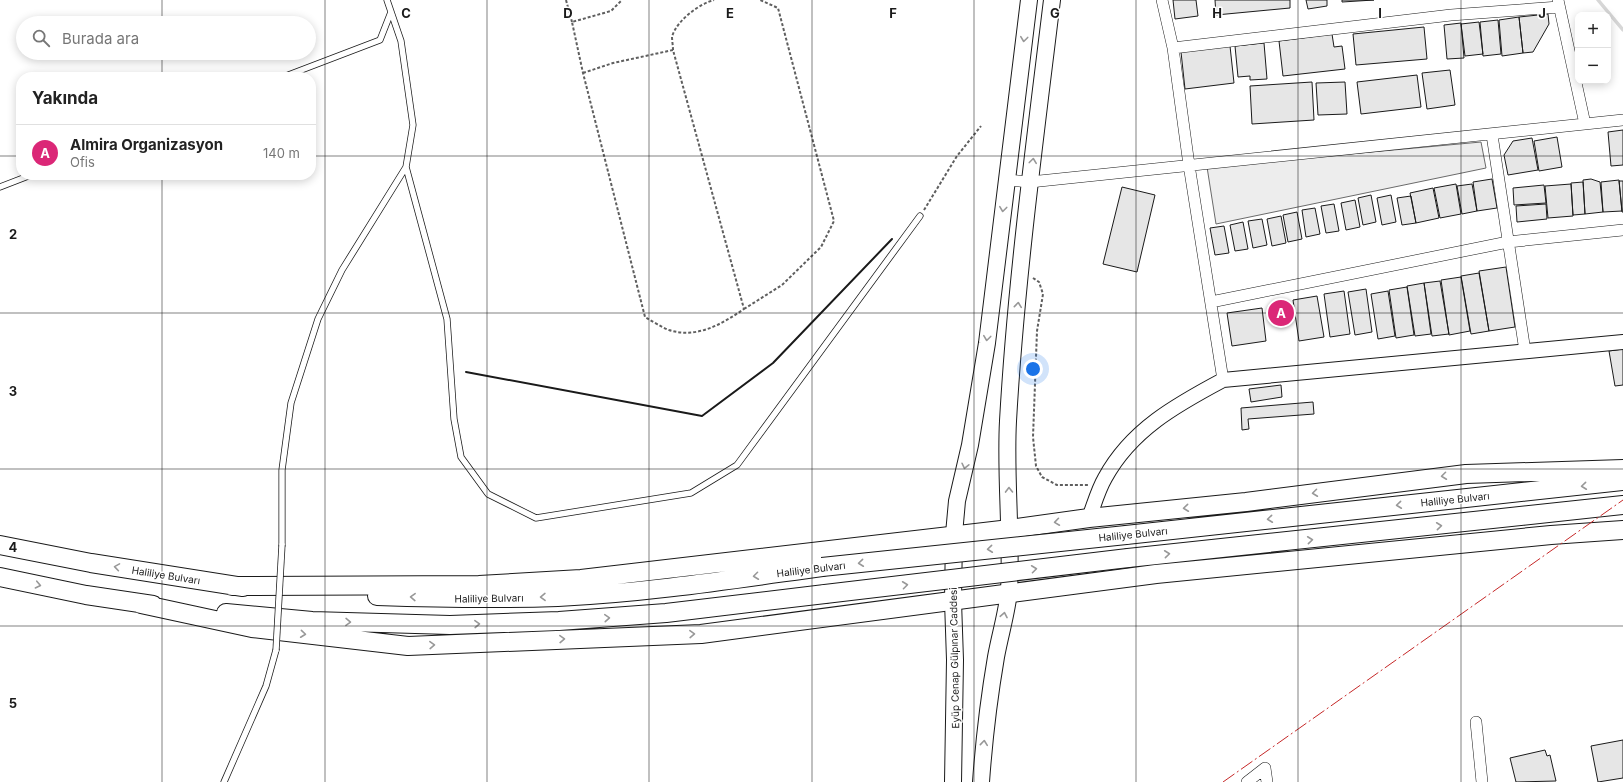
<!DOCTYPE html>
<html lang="tr">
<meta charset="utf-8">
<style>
:root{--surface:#fff;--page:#f6f6f6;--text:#222;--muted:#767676;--line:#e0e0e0;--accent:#db2777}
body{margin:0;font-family:Inter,sans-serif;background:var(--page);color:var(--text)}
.controls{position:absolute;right:12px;top:12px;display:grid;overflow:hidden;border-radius:8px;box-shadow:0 2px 10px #0003}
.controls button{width:36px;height:36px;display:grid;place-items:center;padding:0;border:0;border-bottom:1px solid var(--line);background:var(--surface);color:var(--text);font:20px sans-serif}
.you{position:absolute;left:1033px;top:369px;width:14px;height:14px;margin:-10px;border:3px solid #fff;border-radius:50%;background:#1a73e8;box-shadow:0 0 0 6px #1a73e833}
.badge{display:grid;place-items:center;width:26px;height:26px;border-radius:50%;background:var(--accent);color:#fff;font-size:13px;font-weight:700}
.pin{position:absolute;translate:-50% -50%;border:2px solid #fff;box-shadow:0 1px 4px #0006}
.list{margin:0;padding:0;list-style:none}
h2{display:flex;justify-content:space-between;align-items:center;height:52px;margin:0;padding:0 16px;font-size:17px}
h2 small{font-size:13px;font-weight:400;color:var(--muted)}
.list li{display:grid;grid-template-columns:26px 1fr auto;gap:12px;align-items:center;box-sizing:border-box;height:56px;padding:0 16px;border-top:1px solid var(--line)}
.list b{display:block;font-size:15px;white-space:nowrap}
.list p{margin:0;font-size:13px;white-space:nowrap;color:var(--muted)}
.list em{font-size:13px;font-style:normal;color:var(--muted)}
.icon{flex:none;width:22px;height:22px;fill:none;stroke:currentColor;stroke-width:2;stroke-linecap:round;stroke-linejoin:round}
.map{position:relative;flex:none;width:1623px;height:782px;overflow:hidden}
.search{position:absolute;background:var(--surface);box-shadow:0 2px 10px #0003;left:16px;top:16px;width:300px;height:44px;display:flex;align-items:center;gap:10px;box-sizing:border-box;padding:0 14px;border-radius:22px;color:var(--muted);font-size:15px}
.panel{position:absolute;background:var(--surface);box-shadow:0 2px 10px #0003;left:16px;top:72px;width:300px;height:108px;border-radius:16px}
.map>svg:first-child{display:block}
.built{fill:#ededed;stroke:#6a6a6a}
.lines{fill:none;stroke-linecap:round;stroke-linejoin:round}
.stream{stroke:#d7d7d7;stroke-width:3.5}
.building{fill:#e6e6e6;stroke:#1a1a1a}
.service-casing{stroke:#1a1a1a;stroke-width:7}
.minor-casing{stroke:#1a1a1a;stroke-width:12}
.tertiary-casing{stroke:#1a1a1a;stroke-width:16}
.secondary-casing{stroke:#1a1a1a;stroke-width:18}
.trunk-casing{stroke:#1a1a1a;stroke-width:20}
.path{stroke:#5f5f5f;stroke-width:2;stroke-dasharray:3 2;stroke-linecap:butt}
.service{stroke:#fff;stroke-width:5.5}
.minor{stroke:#fff;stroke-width:11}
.tertiary{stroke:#fff;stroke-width:14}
.secondary{stroke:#fff;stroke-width:16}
.trunk{stroke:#fff;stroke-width:18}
.service-bridge-casing{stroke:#1a1a1a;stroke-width:7;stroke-linecap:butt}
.trunk-bridge-casing{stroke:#1a1a1a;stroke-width:20;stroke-linecap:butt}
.service-bridge{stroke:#fff;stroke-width:5.5}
.trunk-bridge{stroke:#fff;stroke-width:18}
.wall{stroke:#1a1a1a;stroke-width:2}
.power{stroke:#c62828;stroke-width:1;stroke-dasharray:14 3 2 3;stroke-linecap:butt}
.oneway{stroke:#989898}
.grid{fill:none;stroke:#1a1a1a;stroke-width:1;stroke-opacity:0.55}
.labels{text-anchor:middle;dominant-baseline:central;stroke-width:3;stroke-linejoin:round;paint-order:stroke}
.street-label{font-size:10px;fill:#1a1a1a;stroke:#fff}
.grid-label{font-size:13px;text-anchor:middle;font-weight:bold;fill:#1a1a1a;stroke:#fff;stroke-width:3;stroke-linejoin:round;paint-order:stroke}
</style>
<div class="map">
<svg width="1623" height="782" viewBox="0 0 1623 782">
<rect width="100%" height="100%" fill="#fff"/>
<path class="built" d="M 1481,142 L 1486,168 L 1216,224 L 1207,167 Z"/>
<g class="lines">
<path class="stream" d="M 1598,0 L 1623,30"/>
</g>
<path class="building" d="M 1173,0 L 1196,0 L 1198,16 L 1175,19 Z
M 1215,0 L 1290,0 L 1290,8 L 1216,15 Z
M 1306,0 L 1327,0 L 1327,6 L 1308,9 Z
M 1342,0 L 1374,0 L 1342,2 Z
M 1548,14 L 1549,24 L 1533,52 L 1523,53 L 1519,17 Z
M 1519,17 L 1523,53 L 1502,56 L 1499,20 Z
M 1498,20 L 1501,54 L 1483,56 L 1480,22 Z
M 1479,22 L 1483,54 L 1465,56 L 1461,24 Z
M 1461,23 L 1464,58 L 1447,59 L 1444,25 Z
M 1424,27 L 1427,59 L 1356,65 L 1353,34 Z
M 1332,34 L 1334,47 L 1342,46 L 1345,69 L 1283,76 L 1279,41 Z
M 1264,43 L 1267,79 L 1250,80 L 1250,76 L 1238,77 L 1235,46 Z
M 1230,46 L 1234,83 L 1185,89 L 1181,52 Z
M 1450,70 L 1455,105 L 1427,109 L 1422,73 Z
M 1417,75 L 1421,107 L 1361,114 L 1357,82 Z
M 1312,82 L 1314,120 L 1252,124 L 1250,86 Z
M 1345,82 L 1347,114 L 1318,115 L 1316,83 Z
M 1623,130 L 1623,165 L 1611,166 L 1608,132 Z
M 1557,137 L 1562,167 L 1539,171 L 1534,141 Z
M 1532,138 L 1538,170 L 1508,175 L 1504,155 L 1513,141 Z
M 1492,179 L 1497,208 L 1477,211 L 1473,182 Z
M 1591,179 L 1600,182 L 1603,212 L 1585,214 L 1583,180 Z
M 1619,180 L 1622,211 L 1603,212 L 1601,182 Z
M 1619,181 L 1623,181 L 1623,212 L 1622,212 Z
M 1583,182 L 1585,214 L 1573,215 L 1571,183 Z
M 1456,184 L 1461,214 L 1440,218 L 1434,188 Z
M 1472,184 L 1477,211 L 1462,214 L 1457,186 Z
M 1571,184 L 1573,216 L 1548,218 L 1545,186 Z
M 1544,185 L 1546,203 L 1514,205 L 1513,188 Z
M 1122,187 L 1155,195 L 1137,272 L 1103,264 Z
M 1433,188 L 1439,218 L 1416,223 L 1410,193 Z
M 1371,195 L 1376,222 L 1363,225 L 1358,198 Z
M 1391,195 L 1396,222 L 1382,225 L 1377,198 Z
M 1411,196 L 1416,223 L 1402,225 L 1397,198 Z
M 1355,200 L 1360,227 L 1346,230 L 1341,203 Z
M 1334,204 L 1339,231 L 1326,233 L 1321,206 Z
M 1546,204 L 1547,219 L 1517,222 L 1516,206 Z
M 1315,208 L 1320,234 L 1306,237 L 1302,210 Z
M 1297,212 L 1302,239 L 1288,242 L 1283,215 Z
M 1281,216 L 1286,243 L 1272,246 L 1267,219 Z
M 1262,219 L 1267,245 L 1253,248 L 1248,221 Z
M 1243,222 L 1248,249 L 1235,251 L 1230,225 Z
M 1224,226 L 1229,253 L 1215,255 L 1210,228 Z
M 1506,267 L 1515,327 L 1489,331 L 1479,271 Z
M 1479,273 L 1489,331 L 1471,334 L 1461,276 Z
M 1461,277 L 1470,331 L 1449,335 L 1441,280 Z
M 1440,281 L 1449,334 L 1432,336 L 1424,283 Z
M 1424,283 L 1431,334 L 1415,336 L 1407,286 Z
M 1407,287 L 1414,335 L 1396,338 L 1389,290 Z
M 1366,289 L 1372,332 L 1355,335 L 1348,292 Z
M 1344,291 L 1350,334 L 1330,337 L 1324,294 Z
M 1388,291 L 1395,336 L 1378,339 L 1371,294 Z
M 1317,296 L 1324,337 L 1299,341 L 1293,300 Z
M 1262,308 L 1266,341 L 1232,346 L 1227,313 Z
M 1623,349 L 1623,385 L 1615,386 L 1609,351 Z
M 1281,385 L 1282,397 L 1251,402 L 1249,389 Z
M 1313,402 L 1314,414 L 1248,419 L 1249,429 L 1242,430 L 1241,408 Z
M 1623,740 L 1623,778 L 1598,782 L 1591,746 Z
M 1545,750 L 1547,756 L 1550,755 L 1556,781 L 1516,782 L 1510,758 Z"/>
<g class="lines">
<g class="service-casing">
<path id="service" d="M 283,77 L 380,40 L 391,12
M 406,167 L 447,319 L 454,419 L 461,457 L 488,494 L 536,518 L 691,493 L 737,465 L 920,216
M 0,187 L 31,175
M 282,545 L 282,470 L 291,403 L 318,319 L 342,270 L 406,167 L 413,125 L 401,41 L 387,0
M 224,782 L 266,686 L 276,650"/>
</g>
<g class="minor-casing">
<path id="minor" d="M 1162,0 L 1173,48 L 1189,165 L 1223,380
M 1558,0 L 1585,124
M 1173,48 L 1451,15 L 1559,7
M 1492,135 L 1525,351
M 1007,180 L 1030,182 L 1623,120
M 1211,302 L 1508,242 L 1623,230
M 1476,722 L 1482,782
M 1247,782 L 1265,768 L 1267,782"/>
</g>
<g class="tertiary-casing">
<path id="tertiary" d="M 1089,518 C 1094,505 1098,490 1105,478 C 1131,430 1176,405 1223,380 L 1623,342"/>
</g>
<g class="secondary-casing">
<path id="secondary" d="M 953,782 L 955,660 L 953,601 L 954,534 L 957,501 L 970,445 L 987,343 L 1029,0
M 981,782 C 984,740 989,698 996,657 C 1000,635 1007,612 1009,591 C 1012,534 1005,477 1008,421 C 1016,280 1035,140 1052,0"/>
</g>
<g class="trunk-casing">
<path id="trunk" d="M 1126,535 L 1623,481
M 0,545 L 91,563 L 243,587
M 1128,558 L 1623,505
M 0,577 L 86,595 L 153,605
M 232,586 L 479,585 L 581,579 L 1010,529 L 1089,518 L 1246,502 L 1466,474 L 1623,469
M 377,596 C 437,598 498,599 558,597 C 646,593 735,579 822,567
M 141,604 L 252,628 L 408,646 L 701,634 L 1156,574 L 1551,535 L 1623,530
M 226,613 L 312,621 L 450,625 L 559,621 L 666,613 L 825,594"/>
</g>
<path class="path" d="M 566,0 L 572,22
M 673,50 C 673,46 672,40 672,37 C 676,21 699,4 714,0
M 583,73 L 613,63 L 673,50 L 744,309 C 722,324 697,339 669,330 C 661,327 652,321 645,317 L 583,73 L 572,22 L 611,11 L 622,0
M 924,210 L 957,156 L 981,126
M 1033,278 L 1039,282 L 1043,294 L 1037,331 L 1033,437 L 1036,466 L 1042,477 L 1057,485 L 1088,485
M 744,309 L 782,285 L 821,247 L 834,221 L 778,8 L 760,0"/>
<use href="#service" class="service"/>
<use href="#minor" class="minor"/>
<use href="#tertiary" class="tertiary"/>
<use href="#secondary" class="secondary"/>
<use href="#trunk" class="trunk"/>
<g class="service-bridge-casing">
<path id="service-bridge" d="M 276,650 L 282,545"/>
</g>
<g class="trunk-bridge-casing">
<path id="trunk-bridge" d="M 822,567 L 1126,535
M 825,594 L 1128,558"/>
</g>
<use href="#service-bridge" class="service-bridge"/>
<use href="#trunk-bridge" class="trunk-bridge"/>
<path class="wall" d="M 466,372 L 702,416 L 773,363 L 892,239"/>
<path class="power" d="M 1223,782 L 1623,500"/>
</g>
<defs><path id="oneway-chevron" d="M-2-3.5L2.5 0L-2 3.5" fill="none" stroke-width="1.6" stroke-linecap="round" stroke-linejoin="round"/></defs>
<g class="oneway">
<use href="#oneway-chevron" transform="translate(1024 39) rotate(97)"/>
<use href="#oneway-chevron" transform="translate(1033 161) rotate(-83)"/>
<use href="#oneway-chevron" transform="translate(1003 209) rotate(97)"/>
<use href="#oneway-chevron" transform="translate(1018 305) rotate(-84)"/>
<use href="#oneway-chevron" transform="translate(987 338) rotate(97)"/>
<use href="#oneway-chevron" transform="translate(965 466) rotate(103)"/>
<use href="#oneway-chevron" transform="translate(1444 476) rotate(173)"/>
<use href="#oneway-chevron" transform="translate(1584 486) rotate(174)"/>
<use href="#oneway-chevron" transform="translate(1009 490) rotate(-91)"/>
<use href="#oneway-chevron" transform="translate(1315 493) rotate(173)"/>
<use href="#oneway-chevron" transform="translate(1399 505) rotate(174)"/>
<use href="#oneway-chevron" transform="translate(1186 508) rotate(174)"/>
<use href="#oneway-chevron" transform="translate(1270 519) rotate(174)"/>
<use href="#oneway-chevron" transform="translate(1057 522) rotate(172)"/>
<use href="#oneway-chevron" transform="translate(1439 526) rotate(-6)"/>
<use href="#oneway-chevron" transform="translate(1310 540) rotate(-6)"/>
<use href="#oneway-chevron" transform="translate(990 549) rotate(174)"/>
<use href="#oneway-chevron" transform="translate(1167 554) rotate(-6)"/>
<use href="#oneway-chevron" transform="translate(861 563) rotate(174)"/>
<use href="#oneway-chevron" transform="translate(117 567) rotate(-171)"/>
<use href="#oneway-chevron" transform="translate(1034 569) rotate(-7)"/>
<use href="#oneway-chevron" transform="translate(756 576) rotate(173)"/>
<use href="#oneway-chevron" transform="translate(38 585) rotate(12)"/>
<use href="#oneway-chevron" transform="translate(905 585) rotate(-7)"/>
<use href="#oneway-chevron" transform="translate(413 597) rotate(-178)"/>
<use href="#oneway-chevron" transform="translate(543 597) rotate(179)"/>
<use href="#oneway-chevron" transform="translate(1004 615) rotate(-79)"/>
<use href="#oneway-chevron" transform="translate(607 618) rotate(-4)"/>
<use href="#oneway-chevron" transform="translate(348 622) rotate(1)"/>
<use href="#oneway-chevron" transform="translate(477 624) rotate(-2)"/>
<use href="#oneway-chevron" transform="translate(303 634) rotate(6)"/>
<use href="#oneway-chevron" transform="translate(692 634) rotate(-2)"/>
<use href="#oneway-chevron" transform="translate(562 639) rotate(-2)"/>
<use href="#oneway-chevron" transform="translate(432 645) rotate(-2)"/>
<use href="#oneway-chevron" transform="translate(984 743) rotate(-84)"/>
</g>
<path class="grid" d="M 162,0 L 162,23M 325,0 L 325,782M 487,0 L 487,782M 649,0 L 649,782M 812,0 L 812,782M 974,0 L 974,782M 1136,0 L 1136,782M 1298,0 L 1298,782M 1461,0 L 1461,782M 162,53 L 162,77M 0,156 L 21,156M 311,156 L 1623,156M 162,175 L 162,782M 0,313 L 1623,313M 0,469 L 1623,469M 0,626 L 1623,626"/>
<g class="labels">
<g class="street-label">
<text transform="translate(1455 499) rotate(-6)">Haliliye Bulvarı</text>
<text transform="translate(1133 534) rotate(-6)">Haliliye Bulvarı</text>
<text transform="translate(811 569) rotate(-7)">Haliliye Bulvarı</text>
<text transform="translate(166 575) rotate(9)">Haliliye Bulvarı</text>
<text transform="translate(489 598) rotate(-1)">Haliliye Bulvarı</text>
<text transform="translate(954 658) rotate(-91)">Eyüp Cenap Gülpınar Caddesi</text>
</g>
</g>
<g class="grid-label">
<text x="406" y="18">C</text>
<text x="568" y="18">D</text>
<text x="730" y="18">E</text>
<text x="893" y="18">F</text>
<text x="1055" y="18">G</text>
<text x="1217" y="18">H</text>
<text x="1380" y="18">I</text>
<text x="1542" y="18">J</text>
<text x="13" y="239">2</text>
<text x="13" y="396">3</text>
<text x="13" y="552">4</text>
<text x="13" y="708">5</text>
</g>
</svg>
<div class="controls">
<button>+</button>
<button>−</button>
</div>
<div class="you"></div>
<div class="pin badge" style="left:1281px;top:313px">A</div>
<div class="search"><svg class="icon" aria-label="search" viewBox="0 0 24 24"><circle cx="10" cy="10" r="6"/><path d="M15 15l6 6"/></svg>Burada ara</div>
<section class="panel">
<h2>Yakında<small></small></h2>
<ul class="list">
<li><span class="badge">A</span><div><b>Almira Organizasyon</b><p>Ofis</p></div><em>140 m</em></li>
</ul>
</section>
</div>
